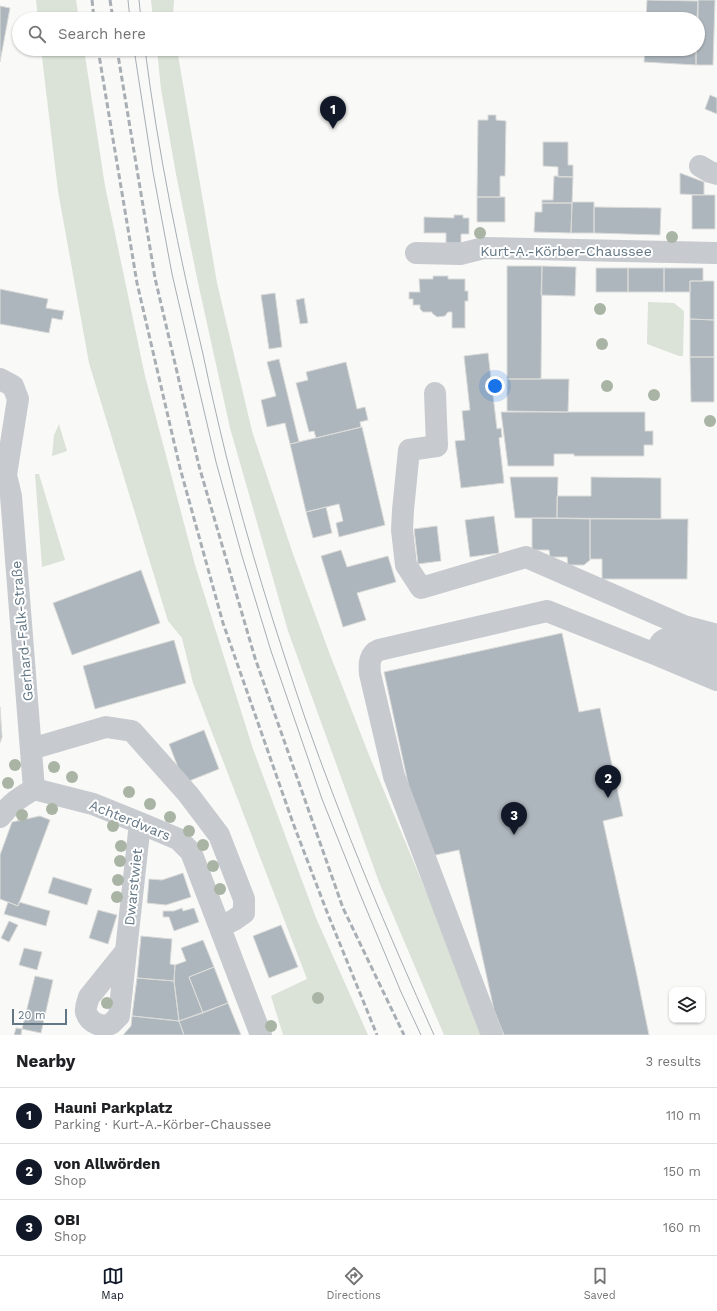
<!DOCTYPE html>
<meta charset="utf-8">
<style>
:root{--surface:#fff;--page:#f2f2f2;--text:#202124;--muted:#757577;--line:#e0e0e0;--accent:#111827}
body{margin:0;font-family:"Work Sans",sans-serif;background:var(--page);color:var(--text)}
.controls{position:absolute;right:12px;bottom:12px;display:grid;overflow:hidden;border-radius:8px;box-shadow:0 1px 3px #0004}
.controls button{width:36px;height:36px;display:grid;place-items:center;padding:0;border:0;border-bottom:1px solid var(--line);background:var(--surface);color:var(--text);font:20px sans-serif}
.scale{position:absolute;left:12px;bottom:10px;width:55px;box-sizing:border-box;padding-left:4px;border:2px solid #627684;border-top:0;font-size:11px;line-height:14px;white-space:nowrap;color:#627684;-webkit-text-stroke:3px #fff;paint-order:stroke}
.you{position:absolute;left:495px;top:386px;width:14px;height:14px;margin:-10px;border:3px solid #fff;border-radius:50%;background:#1a73e8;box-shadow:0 0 0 6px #1a73e833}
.badge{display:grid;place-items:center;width:26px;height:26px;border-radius:50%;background:var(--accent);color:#fff;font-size:13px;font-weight:700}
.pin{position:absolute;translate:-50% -33px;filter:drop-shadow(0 1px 2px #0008)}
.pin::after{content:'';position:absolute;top:21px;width:14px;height:12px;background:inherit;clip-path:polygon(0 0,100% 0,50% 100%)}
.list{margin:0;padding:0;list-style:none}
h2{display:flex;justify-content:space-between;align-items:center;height:52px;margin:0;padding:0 16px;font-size:17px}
h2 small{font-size:13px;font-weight:400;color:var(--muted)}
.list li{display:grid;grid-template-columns:26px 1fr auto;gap:12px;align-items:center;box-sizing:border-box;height:56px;padding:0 16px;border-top:1px solid var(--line)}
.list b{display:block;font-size:15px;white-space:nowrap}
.list p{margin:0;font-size:13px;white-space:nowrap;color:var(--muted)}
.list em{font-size:13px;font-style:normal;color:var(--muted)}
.icon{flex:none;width:22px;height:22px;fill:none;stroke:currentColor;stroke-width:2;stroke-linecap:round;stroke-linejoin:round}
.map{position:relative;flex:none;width:717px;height:1035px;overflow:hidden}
.search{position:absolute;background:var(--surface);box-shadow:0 1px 3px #0004;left:12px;right:12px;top:12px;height:44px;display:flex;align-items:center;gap:10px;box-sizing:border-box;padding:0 14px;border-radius:22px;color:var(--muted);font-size:15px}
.sheet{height:220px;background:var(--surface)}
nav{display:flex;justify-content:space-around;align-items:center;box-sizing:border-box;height:56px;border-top:1px solid var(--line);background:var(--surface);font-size:11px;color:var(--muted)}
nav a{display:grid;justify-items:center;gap:2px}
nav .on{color:var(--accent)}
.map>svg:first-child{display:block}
.green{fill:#dbe2d8}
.building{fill:#adb6bc;stroke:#dbdbd9}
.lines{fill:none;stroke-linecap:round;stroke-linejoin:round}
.minor{stroke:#c7cbcf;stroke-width:22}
.tram{stroke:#a7aeb4;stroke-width:1}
.rail{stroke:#a7aeb4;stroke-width:3;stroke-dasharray:6 3;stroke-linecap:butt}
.tree{fill:#a9b4a5}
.labels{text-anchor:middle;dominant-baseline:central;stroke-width:4;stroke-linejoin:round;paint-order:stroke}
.street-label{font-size:14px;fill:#627684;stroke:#fff}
</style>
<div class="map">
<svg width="717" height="1035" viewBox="0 0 717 1035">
<rect width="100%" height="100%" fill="#f9f9f7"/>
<path class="green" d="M 36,0 L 76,0 L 79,19 L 38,19 Z
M 151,0 L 174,0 L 173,19 L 153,19 Z
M 41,49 L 84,49 L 105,186 L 145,376 L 195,565 L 253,749 L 316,918 L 368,1035 L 283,1035 L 271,996 L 307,979 L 193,683 L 182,638 L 168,621 L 89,363 L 58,191 Z
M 157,49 L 177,49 L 217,283 L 252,431 L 293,554 L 329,652 L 369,755 L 486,1035 L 444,1035 L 379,882 L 288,631 L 230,428 L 197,278 L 176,174 L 161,89 Z
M 648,302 L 674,303 L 684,311 L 683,356 L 679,356 L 647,344 Z
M 59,424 L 67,451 L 52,456 L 54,435 Z
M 35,474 L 39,474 L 65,560 L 42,567 Z"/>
<path class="building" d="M 647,0 L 698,1 L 697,19 L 646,19 Z
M 698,0 L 715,0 L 713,65 L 696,65 L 696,49 L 698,49 Z
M 0,6 L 10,8 L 0,62 Z
M 645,49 L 696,49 L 696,65 L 644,62 Z
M 710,95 L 717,98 L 717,114 L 705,109 Z
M 488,115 L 496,115 L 496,120 L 506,121 L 505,176 L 500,176 L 500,197 L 477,197 L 478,120 L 488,120 Z
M 543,142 L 568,142 L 568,165 L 573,165 L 573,177 L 558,177 L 558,167 L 543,166 Z
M 680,173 L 704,182 L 704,195 L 680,194 Z
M 554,176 L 573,177 L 572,203 L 542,203 L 542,200 L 553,200 Z
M 692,195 L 715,195 L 715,229 L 692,229 Z
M 477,197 L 505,197 L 505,222 L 477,222 Z
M 572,202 L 594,202 L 594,233 L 571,233 Z
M 542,203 L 572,203 L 571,233 L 534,232 L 535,212 L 542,212 Z
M 594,207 L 661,208 L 660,235 L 594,233 Z
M 454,215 L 463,215 L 463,218 L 469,218 L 469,234 L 461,234 L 461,243 L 446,243 L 446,233 L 424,233 L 424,217 L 454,218 Z
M 507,266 L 542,266 L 541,379 L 507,379 Z
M 542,266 L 576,267 L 575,296 L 541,295 Z
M 596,268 L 628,268 L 628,292 L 596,292 Z
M 628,268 L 664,268 L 664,292 L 628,292 Z
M 664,268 L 703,268 L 703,281 L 690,281 L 690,292 L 664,292 Z
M 433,276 L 448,276 L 448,279 L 465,279 L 465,291 L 468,291 L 468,301 L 465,301 L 465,328 L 452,328 L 452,312 L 448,312 L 445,316 L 437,317 L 432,313 L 432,312 L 423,312 L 420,309 L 420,305 L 413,305 L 413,299 L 409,299 L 409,292 L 420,292 L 419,279 L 433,279 Z
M 690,281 L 714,281 L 714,320 L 690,319 Z
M 0,289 L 48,299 L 46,308 L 64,311 L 62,320 L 52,318 L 49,333 L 0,324 Z
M 275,293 L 282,347 L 269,349 L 261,295 Z
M 304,298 L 308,323 L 300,324 L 296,300 Z
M 690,319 L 714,320 L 714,357 L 690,357 Z
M 488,353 L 497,429 L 501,428 L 502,437 L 499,438 L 504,483 L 461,488 L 455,441 L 465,440 L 462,411 L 470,410 L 464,356 Z
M 690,357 L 714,357 L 714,402 L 691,402 Z
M 279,359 L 299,442 L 290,444 L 285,423 L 267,427 L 261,400 L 276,396 L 267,362 Z
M 346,362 L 357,409 L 365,407 L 368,420 L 360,422 L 361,427 L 316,438 L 314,431 L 309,432 L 296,383 L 308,380 L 306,372 Z
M 507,379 L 569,379 L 568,412 L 507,411 Z
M 501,412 L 645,412 L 645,431 L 653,431 L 653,445 L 644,445 L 644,456 L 574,456 L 574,454 L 554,454 L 554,466 L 508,466 Z
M 362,427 L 385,525 L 339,537 L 336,523 L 343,521 L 339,504 L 306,512 L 290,444 Z
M 510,477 L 558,477 L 557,518 L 515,518 Z
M 591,477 L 661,478 L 661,519 L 557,518 L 557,496 L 591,496 Z
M 326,507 L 332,533 L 313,538 L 306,512 Z
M 494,516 L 499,553 L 470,557 L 465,520 Z
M 532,518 L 590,519 L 590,560 L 584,565 L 568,565 L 567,557 L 550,557 L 549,550 L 532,550 Z
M 590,519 L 688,519 L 687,579 L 602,579 L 602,559 L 590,559 Z
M 437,526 L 441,561 L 418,564 L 414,529 Z
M 341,550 L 347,567 L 388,556 L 396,582 L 357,593 L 366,620 L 343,627 L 321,556 Z
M 141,570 L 160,623 L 72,655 L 53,603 Z
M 562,633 L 579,712 L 600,708 L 607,742 L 623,816 L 603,821 L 636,971 L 649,1035 L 504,1035 L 494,1010 L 459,850 L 431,856 L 416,820 L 384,672 Z
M 174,640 L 186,683 L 95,709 L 83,666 Z
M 0,707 L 2,737 L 0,743 Z
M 204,730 L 219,769 L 184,783 L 169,744 Z
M 40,816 L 50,820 L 18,906 L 0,899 L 0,855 L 12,822 Z
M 183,873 L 191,897 L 166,905 L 147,903 L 149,879 L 162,880 Z
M 53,877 L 92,889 L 87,905 L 48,893 Z
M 8,902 L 18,906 L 19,902 L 50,911 L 46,926 L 4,914 Z
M 182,908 L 183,911 L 194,908 L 199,922 L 174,931 L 169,917 L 163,917 L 163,911 L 174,911 Z
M 98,910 L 117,915 L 108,944 L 89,938 Z
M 9,921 L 18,925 L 9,942 L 1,938 Z
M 281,925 L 298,967 L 269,978 L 253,936 Z
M 141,936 L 172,939 L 170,964 L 175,965 L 174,981 L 137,978 Z
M 203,940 L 214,967 L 189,977 L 203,1013 L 179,1021 L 174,981 L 175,965 L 186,961 L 181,948 Z
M 24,948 L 42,952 L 37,970 L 19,965 Z
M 214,967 L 228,1003 L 203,1013 L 189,977 Z
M 35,976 L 53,980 L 41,1033 L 22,1029 Z
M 137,978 L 174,981 L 179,1021 L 132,1016 Z
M 228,1003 L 241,1035 L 184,1035 L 179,1021 Z
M 132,1016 L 179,1021 L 184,1035 L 123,1035 L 131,1026 Z
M 16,1028 L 22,1029 L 21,1035 L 14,1035 Z"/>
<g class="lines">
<path class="minor" d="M 700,166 L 710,172 L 717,174
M 416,253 L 460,254 L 484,248 L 717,253
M 0,379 L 13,386 L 18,399 L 6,475
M 435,393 L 437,446 L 409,450 L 403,510 L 402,530 L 406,565 L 421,588 L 526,557 L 684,626 L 717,635
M 0,464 L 6,475 L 11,496 L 34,789
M 655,654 C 659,645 661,637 672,639 L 717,658
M 31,749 L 106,727 L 132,731 L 188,794 L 219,835 L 244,899 L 244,913 L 234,920 L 220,927
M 0,817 C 10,804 19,798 34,789 L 93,804 L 140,823 L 178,839 L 191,852 L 261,1035
M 126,951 L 119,1016 C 117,1018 114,1021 112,1023 C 103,1029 89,1023 86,1012 C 85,1007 88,1001 89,997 L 126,951 L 140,823
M 492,1035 L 394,776 L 370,674 C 369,664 369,654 379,650 L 547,611 L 655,654 L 717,680"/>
<path class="tram" d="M 128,0 L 130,19
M 139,0 L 141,19
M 134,49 L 153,172 L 172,274 L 216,462 L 242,556 L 271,651 L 322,799 L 360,894 L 401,992 L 421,1035
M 145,49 C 158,152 179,254 203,354 C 210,388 218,422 226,455 C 248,544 276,632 305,718 C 343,826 387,931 434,1035"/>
<path class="rail" d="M 92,0 L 94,19
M 110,0 L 113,19
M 98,49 L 137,283 L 180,468 L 223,623 L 293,823 L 327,912 L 377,1035
M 117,49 L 155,278 L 199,466 L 255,658 L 343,908 L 404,1035"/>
</g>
<g class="tree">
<circle cx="480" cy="233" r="6"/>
<circle cx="672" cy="237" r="6"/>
<circle cx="600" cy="309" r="6"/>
<circle cx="602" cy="344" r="6"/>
<circle cx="607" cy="386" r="6"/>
<circle cx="654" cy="395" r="6"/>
<circle cx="710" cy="421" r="6"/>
<circle cx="15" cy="765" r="6"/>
<circle cx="54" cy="767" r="6"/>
<circle cx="72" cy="777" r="6"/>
<circle cx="8" cy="783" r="6"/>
<circle cx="129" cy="792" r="6"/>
<circle cx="150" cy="804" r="6"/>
<circle cx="52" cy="809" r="6"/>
<circle cx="22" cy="815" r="6"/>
<circle cx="170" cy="817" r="6"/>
<circle cx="113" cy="826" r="6"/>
<circle cx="189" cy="831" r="6"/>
<circle cx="203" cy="845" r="6"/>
<circle cx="121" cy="846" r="6"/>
<circle cx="120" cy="861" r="6"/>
<circle cx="213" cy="866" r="6"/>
<circle cx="118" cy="880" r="6"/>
<circle cx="220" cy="889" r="6"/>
<circle cx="117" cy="897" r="6"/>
<circle cx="318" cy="998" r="6"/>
<circle cx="107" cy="1003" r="6"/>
<circle cx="271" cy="1026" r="6"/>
</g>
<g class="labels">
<g class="street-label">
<text x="566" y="251">Kurt-A.-Körber-Chaussee</text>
<text transform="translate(22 631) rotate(-95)">Gerhard-Falk-Straße</text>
<text transform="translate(130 820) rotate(22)">Achterdwars</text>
<text transform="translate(133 887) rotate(-84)">Dwarstwiet</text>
</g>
</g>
</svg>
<div class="controls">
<button><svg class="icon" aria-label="layers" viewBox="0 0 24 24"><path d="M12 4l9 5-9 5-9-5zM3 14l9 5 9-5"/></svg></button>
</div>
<div class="scale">20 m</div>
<div class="you"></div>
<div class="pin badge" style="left:333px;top:129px">1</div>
<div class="pin badge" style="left:608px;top:798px">2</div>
<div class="pin badge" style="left:514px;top:835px">3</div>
<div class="search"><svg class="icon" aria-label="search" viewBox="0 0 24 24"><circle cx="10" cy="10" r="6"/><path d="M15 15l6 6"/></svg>Search here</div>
</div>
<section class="sheet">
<h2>Nearby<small>3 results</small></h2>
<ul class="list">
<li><span class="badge">1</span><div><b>Hauni Parkplatz</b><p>Parking · Kurt-A.-Körber-Chaussee</p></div><em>110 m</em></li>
<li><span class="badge">2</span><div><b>von Allwörden</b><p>Shop</p></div><em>150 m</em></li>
<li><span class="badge">3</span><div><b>OBI</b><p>Shop</p></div><em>160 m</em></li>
</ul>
</section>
<nav>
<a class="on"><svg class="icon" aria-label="map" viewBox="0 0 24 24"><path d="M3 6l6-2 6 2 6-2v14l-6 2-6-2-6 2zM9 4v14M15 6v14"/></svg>Map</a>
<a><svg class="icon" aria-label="directions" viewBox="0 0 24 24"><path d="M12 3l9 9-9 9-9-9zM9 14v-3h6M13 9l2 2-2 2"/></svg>Directions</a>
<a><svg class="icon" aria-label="saved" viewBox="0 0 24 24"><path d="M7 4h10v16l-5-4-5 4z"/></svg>Saved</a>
</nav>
